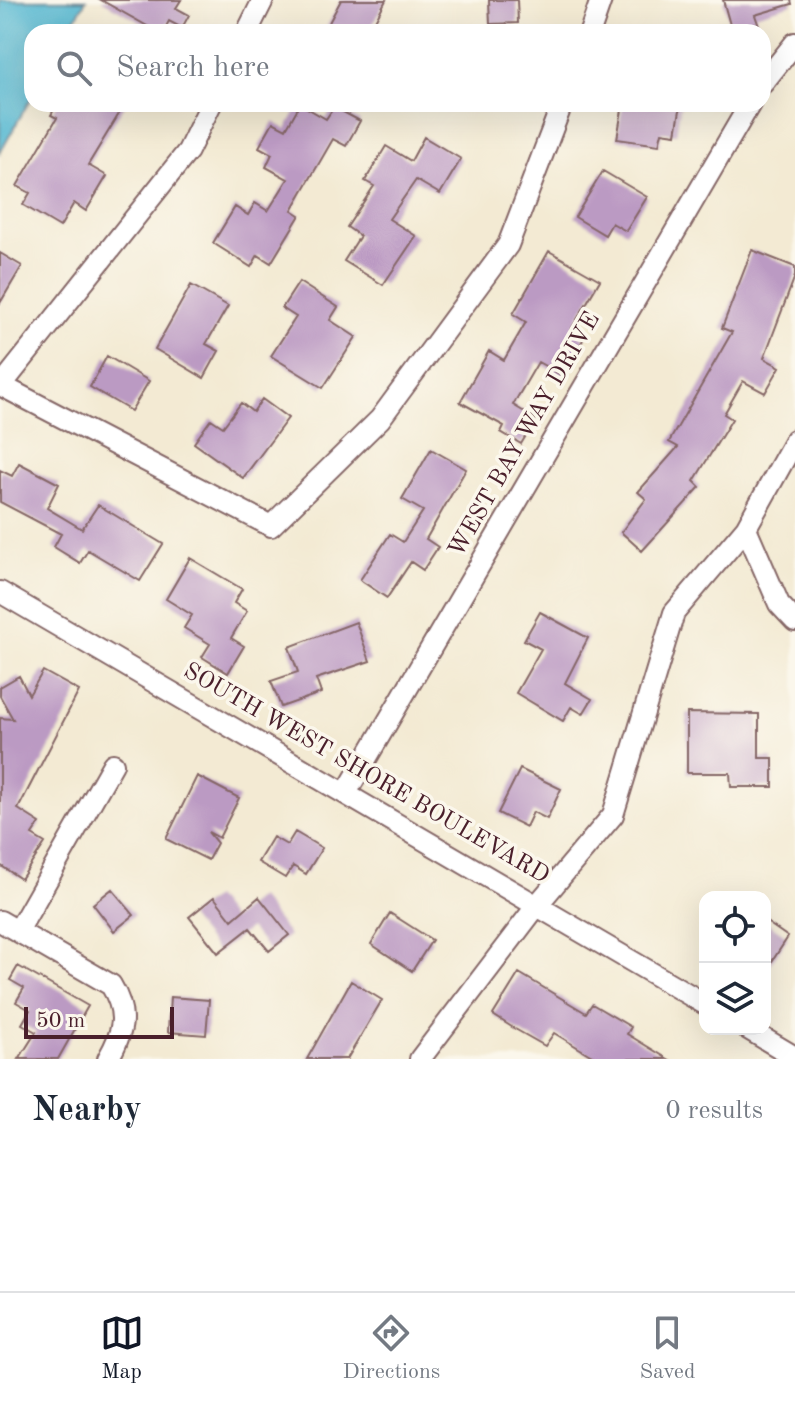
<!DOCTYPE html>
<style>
:root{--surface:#fff;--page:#f6f6f7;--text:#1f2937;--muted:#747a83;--line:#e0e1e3;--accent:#111827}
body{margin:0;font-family:"Old Standard TT",serif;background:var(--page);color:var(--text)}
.controls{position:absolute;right:24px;bottom:24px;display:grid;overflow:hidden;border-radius:16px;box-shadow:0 8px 32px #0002}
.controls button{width:72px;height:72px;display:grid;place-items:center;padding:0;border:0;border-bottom:2px solid var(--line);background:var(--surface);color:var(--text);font:40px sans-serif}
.scale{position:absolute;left:24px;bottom:20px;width:150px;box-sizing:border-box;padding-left:8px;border:4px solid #4a1f2b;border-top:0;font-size:22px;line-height:28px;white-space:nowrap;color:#4a1f2b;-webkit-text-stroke:6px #fbf7ec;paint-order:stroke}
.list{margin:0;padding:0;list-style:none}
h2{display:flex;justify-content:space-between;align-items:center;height:104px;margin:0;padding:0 32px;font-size:34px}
h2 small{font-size:26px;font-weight:400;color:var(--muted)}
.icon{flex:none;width:44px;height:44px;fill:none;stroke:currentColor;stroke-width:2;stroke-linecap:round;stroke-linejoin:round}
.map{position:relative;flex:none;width:795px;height:1059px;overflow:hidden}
.search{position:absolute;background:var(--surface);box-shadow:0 8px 32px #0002;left:24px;right:24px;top:24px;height:88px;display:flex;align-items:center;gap:20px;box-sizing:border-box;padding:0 28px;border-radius:24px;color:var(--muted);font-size:30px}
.sheet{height:232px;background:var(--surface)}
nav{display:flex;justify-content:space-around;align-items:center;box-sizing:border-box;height:112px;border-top:2px solid var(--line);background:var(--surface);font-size:22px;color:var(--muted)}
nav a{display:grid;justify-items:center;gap:4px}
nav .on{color:var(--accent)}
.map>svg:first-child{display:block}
.water{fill:#53b7d1;stroke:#4e6b7e;stroke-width:2}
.building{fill:#bb9ac3}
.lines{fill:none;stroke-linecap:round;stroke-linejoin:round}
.minor-casing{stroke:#856666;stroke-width:24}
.minor{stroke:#fff;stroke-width:20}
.labels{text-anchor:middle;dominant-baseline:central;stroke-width:7;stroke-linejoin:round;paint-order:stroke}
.street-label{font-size:24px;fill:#4a1f2b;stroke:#fbf7ec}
</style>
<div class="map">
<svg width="795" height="1059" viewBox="0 0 795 1059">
<rect width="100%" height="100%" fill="#fbf7ec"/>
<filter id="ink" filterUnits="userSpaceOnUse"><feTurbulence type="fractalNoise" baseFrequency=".0125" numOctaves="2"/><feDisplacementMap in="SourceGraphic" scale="16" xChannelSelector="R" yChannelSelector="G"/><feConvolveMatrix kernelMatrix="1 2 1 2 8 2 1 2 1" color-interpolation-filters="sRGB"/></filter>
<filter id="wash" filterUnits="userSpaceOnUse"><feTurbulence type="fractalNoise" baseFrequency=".006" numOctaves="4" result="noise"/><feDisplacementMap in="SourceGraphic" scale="32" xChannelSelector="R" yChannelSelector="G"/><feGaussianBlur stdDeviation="1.8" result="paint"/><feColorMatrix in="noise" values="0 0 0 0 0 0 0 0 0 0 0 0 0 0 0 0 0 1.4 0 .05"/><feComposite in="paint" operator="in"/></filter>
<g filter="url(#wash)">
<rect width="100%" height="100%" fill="#f3ead3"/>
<path class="water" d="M 0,0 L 86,0 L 68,32 L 32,32 L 32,96 L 0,153 Z"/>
<g id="blocks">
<path class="building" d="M 101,0 L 181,0 L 176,8 L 189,15 L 182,28 L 169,21 L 163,32 L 158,32 Z
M 341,0 L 386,0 L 369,32 L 324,32 Z
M 489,0 L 517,0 L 518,23 L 490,24 Z
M 723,0 L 791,0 L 792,4 L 755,15 L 761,32 L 732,32 Z
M 57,104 L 125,104 L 88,165 L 107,176 L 86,211 L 74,203 L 60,227 L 23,205 L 30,193 L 17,186 L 57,118 L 51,115 Z
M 300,104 L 326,119 L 334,107 L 360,121 L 346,146 L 333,139 L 292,210 L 300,215 L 271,263 L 258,255 L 251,267 L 213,243 L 235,207 L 248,215 L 255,203 L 268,211 L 288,179 L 266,167 L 272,154 L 259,147 L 273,122 L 286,129 Z
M 623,104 L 681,104 L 676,134 L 662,132 L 659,145 L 617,139 Z
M 424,137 L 461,159 L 440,194 L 416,180 L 389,219 L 416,236 L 383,285 L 344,261 L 360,236 L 347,227 L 374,186 L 365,181 L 386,146 L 411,161 Z
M 603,171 L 647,197 L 626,231 L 612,223 L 605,235 L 575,217 Z
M 752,250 L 795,267 L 795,276 L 764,358 L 780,367 L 765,393 L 743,381 L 724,414 L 732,419 L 694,481 L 700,487 L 642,551 L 621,532 L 646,499 L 638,492 L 678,447 L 669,442 L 732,332 L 722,328 Z
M 549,251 L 600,280 L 571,330 L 584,338 L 563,376 L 538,362 L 513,405 L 536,419 L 521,444 L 501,432 L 504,426 L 460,402 L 489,351 L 504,360 L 526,322 L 513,314 Z
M 0,253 L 22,266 L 0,303 Z
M 299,282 L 338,307 L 330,320 L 356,337 L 323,388 L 271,356 L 296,317 L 282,308 Z
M 191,285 L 228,306 L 206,344 L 219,351 L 204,378 L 155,349 Z
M 107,356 L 149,381 L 131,411 L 90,387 Z
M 262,399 L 288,418 L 243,478 L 194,443 L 211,419 L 223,427 L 241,403 L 253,412 Z
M 431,449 L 466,469 L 426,539 L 438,547 L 423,570 L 411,562 L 387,598 L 360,580 L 390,534 L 403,542 L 423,511 L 402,499 Z
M 19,463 L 59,484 L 47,508 L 82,529 L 98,505 L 163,544 L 140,581 L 88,550 L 80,563 L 54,547 L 61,534 L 0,502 L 0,470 L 12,476 Z
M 190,558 L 242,589 L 234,603 L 247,611 L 231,638 L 244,646 L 228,673 L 202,657 L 210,644 L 184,628 L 192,615 L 166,599 Z
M 540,612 L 588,638 L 565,683 L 592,699 L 583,714 L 571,707 L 563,721 L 516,693 L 541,649 L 524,640 Z
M 356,622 L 370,661 L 316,679 L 321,693 L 281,707 L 271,681 L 298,672 L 289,647 Z
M 43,671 L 79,691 L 18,809 L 40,823 L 32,835 L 45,843 L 21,879 L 0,865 L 0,718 L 13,719 L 0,696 L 0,687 L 19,676 L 29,695 Z
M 687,713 L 759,714 L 759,758 L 773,758 L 773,787 L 731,787 L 730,773 L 687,773 Z
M 520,769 L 561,789 L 547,819 L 533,812 L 526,827 L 498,813 Z
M 197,776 L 239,798 L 219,838 L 208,832 L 217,843 L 208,860 L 166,839 Z
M 295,832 L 322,848 L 306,874 L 293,866 L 285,878 L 258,862 L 273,837 L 287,845 Z
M 112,889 L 134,915 L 114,931 L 93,904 Z
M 214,897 L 232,920 L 259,897 L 289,935 L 269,951 L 250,928 L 218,953 L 189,917 Z
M 390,913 L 432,940 L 412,971 L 371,944 Z
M 765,921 L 788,937 L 765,972 Z
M 18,966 L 88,1006 L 58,1059 L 19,1059 L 36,1032 L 22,1024 L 30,1010 L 16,1002 L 24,988 L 10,980 Z
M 519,973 L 586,1013 L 592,1004 L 631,1027 L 627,1034 L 668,1059 L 597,1059 L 554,1033 L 545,1046 L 515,1029 L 493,1015 Z
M 351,981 L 382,1000 L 347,1059 L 307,1059 Z
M 170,997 L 209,1000 L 206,1035 L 168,1032 Z"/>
</g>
</g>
<g filter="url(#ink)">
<use href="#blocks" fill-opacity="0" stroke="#856666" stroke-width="2"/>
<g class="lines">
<g class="minor-casing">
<path id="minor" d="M 247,32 L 263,0
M 590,32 L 601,0
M 763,83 L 795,43
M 0,385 L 271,526 L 380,419 L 508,245 L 562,104
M 1,386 L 188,151 L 211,104
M 746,528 L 779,604 L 795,621
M 0,592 L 705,1004
M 346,793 L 750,104
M 0,921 L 111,985 C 128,1013 124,1031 108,1059
M 18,931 L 113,764
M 748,1029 L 795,1057
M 420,1059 L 538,904 L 613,815 L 674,613 L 746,528 L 795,440"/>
</g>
<use href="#minor" class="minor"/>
</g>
</g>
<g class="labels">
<g class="street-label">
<text transform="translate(525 435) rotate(-60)">WEST BAY WAY DRIVE</text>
<text transform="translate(366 774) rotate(30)">SOUTH WEST SHORE BOULEVARD</text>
</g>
</g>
</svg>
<div class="controls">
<button><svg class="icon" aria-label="locate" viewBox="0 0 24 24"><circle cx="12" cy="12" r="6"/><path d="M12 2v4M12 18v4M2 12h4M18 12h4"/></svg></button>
<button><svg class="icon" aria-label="layers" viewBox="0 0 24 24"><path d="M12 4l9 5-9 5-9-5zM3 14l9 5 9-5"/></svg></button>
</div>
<div class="scale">50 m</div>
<div class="search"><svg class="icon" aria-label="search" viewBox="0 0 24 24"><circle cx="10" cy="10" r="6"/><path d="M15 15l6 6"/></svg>Search here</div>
</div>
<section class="sheet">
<h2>Nearby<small>0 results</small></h2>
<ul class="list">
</ul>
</section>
<nav>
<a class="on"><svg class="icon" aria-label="map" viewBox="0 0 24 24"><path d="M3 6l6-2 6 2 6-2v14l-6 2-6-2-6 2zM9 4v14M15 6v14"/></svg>Map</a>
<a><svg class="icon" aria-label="directions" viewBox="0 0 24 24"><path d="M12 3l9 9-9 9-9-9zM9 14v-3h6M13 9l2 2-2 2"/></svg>Directions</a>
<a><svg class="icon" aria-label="saved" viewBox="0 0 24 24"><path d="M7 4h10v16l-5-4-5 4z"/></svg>Saved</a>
</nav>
